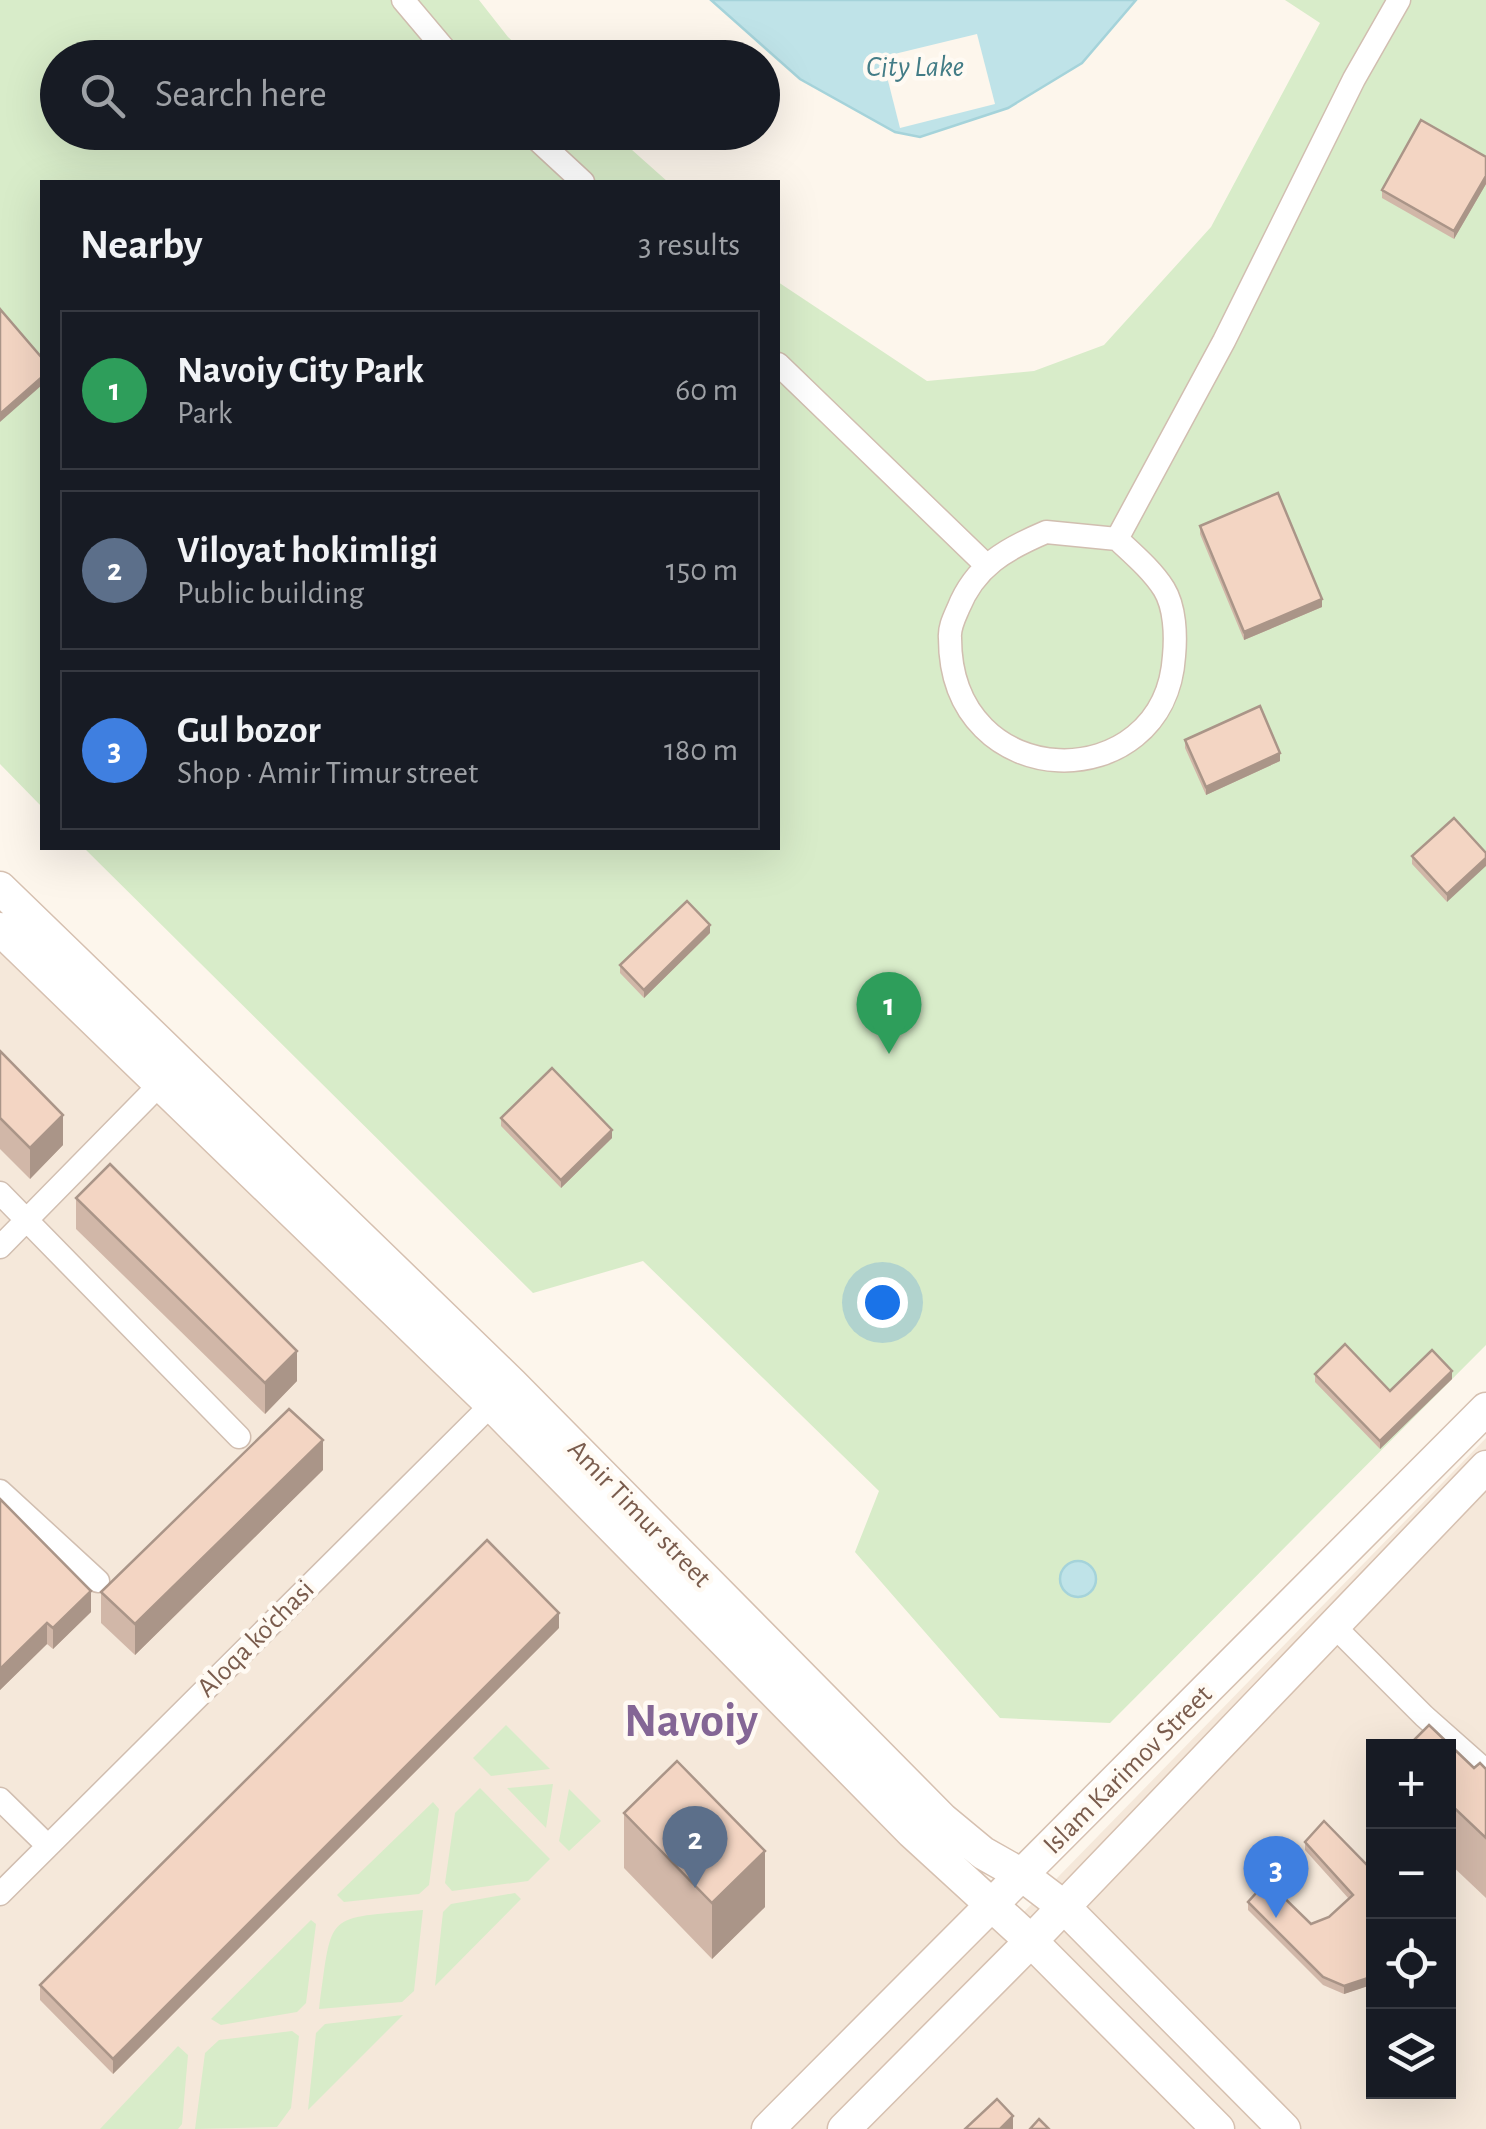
<!DOCTYPE html>
<meta charset="utf-8">
<style>
:root{--surface:#171b24;--page:#20242c;--text:#f1f3f6;--muted:#9ea1a6;--line:#363941;--accent:#0b8043}
body{margin:0;font-family:"Alegreya Sans",sans-serif;background:var(--page);color:var(--text)}
.controls{position:absolute;right:30px;bottom:30px;display:grid;overflow:hidden;border-radius:0px;box-shadow:0 10px 40px #0002}
.controls button{width:90px;height:90px;display:grid;place-items:center;padding:0;border:0;border-bottom:2px solid var(--line);background:var(--surface);color:var(--text);font:50px sans-serif}
.you{position:absolute;left:882px;top:1302px;width:35px;height:35px;margin:-25px;border:8px solid #fff;border-radius:50%;background:#1a73e8;box-shadow:0 0 0 15px #1a73e833}
.badge{display:grid;place-items:center;width:65px;height:65px;border-radius:50%;background:var(--accent);color:#fff;font-size:32px;font-weight:700}
.pin{position:absolute;translate:-50% -82px;filter:drop-shadow(0 2px 5px #0008)}
.pin::after{content:'';position:absolute;top:52px;width:35px;height:30px;background:inherit;clip-path:polygon(0 0,100% 0,50% 100%)}
.list{margin:0;padding:0;list-style:none}
h2{display:flex;justify-content:space-between;align-items:center;height:130px;margin:0;padding:0 40px;font-size:42px}
h2 small{font-size:32px;font-weight:400;color:var(--muted)}
.list li{display:grid;grid-template-columns:65px 1fr auto;gap:30px;align-items:center;box-sizing:border-box;height:160px;margin:0 20px 20px;padding:0 20px;border:2px solid var(--line);border-radius:0px}
.list b{display:block;font-size:38px;white-space:nowrap}
.list p{margin:0;font-size:32px;white-space:nowrap;color:var(--muted)}
.list em{font-size:32px;font-style:normal;color:var(--muted)}
.icon{flex:none;width:55px;height:55px;fill:none;stroke:currentColor;stroke-width:2;stroke-linecap:round;stroke-linejoin:round}
.map{position:relative;flex:none;width:1486px;height:2129px;overflow:hidden}
.search{position:absolute;background:var(--surface);box-shadow:0 10px 40px #0002;left:40px;top:40px;width:740px;height:110px;display:flex;align-items:center;gap:25px;box-sizing:border-box;padding:0 35px;border-radius:55px;color:var(--muted);font-size:38px}
.panel{position:absolute;background:var(--surface);box-shadow:0 10px 40px #0002;left:40px;top:180px;width:740px;height:670px;border-radius:0px}
.map>svg:first-child{display:block}
.residential{fill:#f5e8da;fill-rule:evenodd}
.green{fill:#d8ecc9}
.water{fill:#bfe3e8;stroke:#a5d3da;stroke-width:2.5}
.pier{fill:#fdf6ec}
.lines{fill:none;stroke-linecap:round;stroke-linejoin:round}
.street-casing{stroke:#d1beb0;stroke-width:25}
.secondary-casing{stroke:#d6c0b0;stroke-width:35}
.street{stroke:#fff;stroke-width:22}
.secondary{stroke:#fff;stroke-width:32}
.wall{fill:#d1b7a8}
.shaded-wall{fill:#aa9588}
.building{fill:#f3d5c3;stroke:#aa9588;stroke-width:2.5}
.labels{text-anchor:middle;dominant-baseline:central;stroke-width:9;stroke-linejoin:round;paint-order:stroke}
.street-label{font-size:28px;fill:#7a5c4d;stroke:#fffaf3}
.water-label{font-size:30px;font-style:italic;fill:#437c86;stroke:#fffaf3}
.town-label{font-size:48px;font-weight:bold;fill:#846695;stroke:#fffaf3}
</style>
<div class="map">
<svg width="1486" height="2129" viewBox="0 0 1486 2129">
<rect width="100%" height="100%" fill="#fdf6ec"/>
<path class="residential" d="M 0,900 L 1021,1915 L 1486,1438 L 1486,2129 L 0,2129 ZM 1374,1746 L 1448,1746 L 1448,2092 L 1374,2092 Z"/>
<path class="green" d="M 0,0 L 479,0 L 508,37 L 530,57 L 58,58 L 58,132 L 613,133 L 668,182 L 42,182 L 42,807 L 0,764 Z
M 1285,0 L 1486,0 L 1486,1345 L 1110,1723 L 1000,1718 L 855,1552 L 879,1491 L 643,1261 L 533,1293 L 84,848 L 778,848 L 778,282 L 927,381 L 1034,371 L 1104,345 L 1211,227 L 1320,23 Z
M 506,1725 L 550,1769 L 491,1776 L 473,1758 Z
M 553,1784 L 546,1828 L 507,1788 Z
M 480,1788 L 550,1859 L 528,1881 L 452,1891 L 445,1883 L 455,1813 Z
M 569,1789 L 601,1821 L 569,1851 L 559,1841 Z
M 433,1802 L 439,1809 L 429,1885 L 419,1894 L 344,1902 L 337,1895 Z
M 515,1893 L 521,1899 L 435,1986 L 443,1912 L 451,1904 Z
M 423,1910 L 414,1991 L 402,2002 L 319,2009 C 333,1910 323,1919 423,1910 Z
M 311,1920 L 316,1924 L 306,2003 L 297,2012 L 221,2025 L 211,2019 Z
M 403,2015 L 308,2110 L 316,2033 L 325,2024 Z
M 292,2031 L 299,2036 L 291,2108 L 277,2127 L 195,2129 L 205,2053 L 219,2040 Z
M 178,2046 L 188,2055 L 182,2124 L 178,2129 L 100,2129 Z"/>
<path class="water" d="M 711,0 L 1136,0 L 1082,63 L 1008,108 L 920,137 L 895,132 L 800,79 Z
M1060 1579a18 18 0 1 1 36 0a18 18 0 1 1-36 0Z"/>
<path class="pier" d="M 977,34 L 995,104 L 900,128 L 882,57 Z"/>
<g class="lines">
<g class="street-casing">
<path id="street" d="M 403,0 L 452,58
M 529,132 L 583,182
M 778,364 L 985,564
M 1046,532 L 1117,539 C 1133,554 1152,570 1164,589 C 1175,607 1176,635 1174,656 C 1165,799 950,797 950,638 C 949,628 954,618 958,609 C 975,566 1006,549 1046,532 Z
M 1117,539 L 1224,341 L 1354,79 L 1399,0
M 0,1193 L 239,1437
M 0,1247 L 169,1075
M 0,1491 L 98,1581
M 1334,1626 L 1424,1716 L 1486,1771
M 0,1799 L 48,1846
M 0,1894 L 501,1395"/>
</g>
<g class="secondary-casing">
<path id="secondary" d="M 0,888 L 512,1384 L 942,1819 L 983,1853 L 1022,1875 L 1064,1907 L 1284,2129
M 0,929 L 491,1404 L 912,1832 L 1031,1941 L 1218,2129
M 768,2129 L 1486,1409
M 844,2129 L 1031,1941 L 1486,1467"/>
</g>
<use href="#street" class="street"/>
<use href="#secondary" class="secondary"/>
</g>
<path class="wall" d="M 1486,157 L 1486,184 L 1454,239 L 1382,198 L 1382,190 Z
M 1200,526 L 1322,607 L 1244,640 L 1200,534 Z
M 1185,740 L 1280,761 L 1206,795 L 1185,748 Z
M 1454,818 L 1447,902 L 1412,864 L 1412,856 Z
M 710,933 L 644,998 L 620,973 L 620,965 Z
M 0,1051 L 63,1145 L 30,1179 L 0,1149 Z
M 501,1118 L 612,1138 L 561,1188 L 501,1126 Z
M 76,1198 L 297,1381 L 265,1414 L 76,1229 Z
M 1315,1374 L 1390,1391 L 1452,1379 L 1380,1449 L 1315,1382 Z
M 323,1470 L 135,1655 L 101,1623 L 101,1592 Z
M 0,1499 L 91,1612 L 53,1649 L 47,1644 L 0,1690 Z
M 559,1628 L 113,2074 L 40,2000 L 40,1985 Z
M 1448,1746 L 1474,1768 L 1486,1769 L 1486,1898 L 1448,1862 Z
M 624,1813 L 765,1907 L 712,1959 L 624,1868 Z
M 1305,1842 L 1370,1868 L 1374,1865 L 1374,1984 L 1344,1994 L 1323,1985 L 1248,1910 L 1248,1902 L 1311,1924 L 1329,1917 L 1349,1899 L 1305,1850 Z"/>
<path class="shaded-wall" d="M 1486,176 L 1486,184 L 1454,239 L 1454,231 Z
M 42,377 L 42,385 L 0,422 L 0,414 Z
M 1322,599 L 1322,607 L 1244,640 L 1244,632 Z
M 1280,753 L 1280,761 L 1206,795 L 1206,787 Z
M 1486,858 L 1486,866 L 1447,902 L 1447,894 Z
M 710,925 L 710,933 L 644,998 L 644,990 Z
M 63,1115 L 63,1145 L 30,1179 L 30,1148 Z
M 612,1130 L 612,1138 L 561,1188 L 561,1180 Z
M 297,1351 L 297,1381 L 265,1414 L 265,1383 Z
M 1452,1371 L 1452,1379 L 1380,1449 L 1380,1441 Z
M 323,1440 L 323,1470 L 135,1655 L 135,1624 Z
M 91,1591 L 91,1612 L 53,1649 L 53,1628 Z
M 559,1613 L 559,1628 L 113,2074 L 113,2059 Z
M 47,1623 L 47,1644 L 0,1690 L 0,1669 Z
M 765,1851 L 765,1907 L 712,1959 L 712,1903 Z
M 1374,1976 L 1374,1984 L 1344,1994 L 1344,1986 Z
M 1013,2116 L 1013,2129 L 1000,2129 Z"/>
<path class="building" d="M 1421,120 L 1486,157 L 1486,176 L 1454,231 L 1382,190 Z
M 0,309 L 42,358 L 42,377 L 0,414 Z
M 1278,493 L 1322,599 L 1244,632 L 1200,526 Z
M 1260,706 L 1280,753 L 1206,787 L 1185,740 Z
M 1454,818 L 1486,853 L 1486,858 L 1447,894 L 1412,856 Z
M 687,901 L 710,925 L 644,990 L 620,965 Z
M 0,1051 L 63,1115 L 30,1148 L 0,1118 Z
M 552,1068 L 612,1130 L 561,1180 L 501,1118 Z
M 110,1164 L 297,1351 L 265,1383 L 76,1198 Z
M 1345,1344 L 1390,1391 L 1432,1350 L 1452,1371 L 1380,1441 L 1315,1374 Z
M 289,1409 L 323,1440 L 135,1624 L 101,1592 Z
M 0,1499 L 91,1591 L 53,1628 L 47,1623 L 0,1669 Z
M 487,1540 L 559,1613 L 113,2059 L 40,1985 Z
M 1429,1725 L 1474,1768 L 1480,1763 L 1486,1769 L 1486,1838 L 1448,1802 L 1448,1746 L 1408,1746 Z
M 677,1761 L 765,1851 L 712,1903 L 624,1813 Z
M 1324,1821 L 1370,1868 L 1374,1865 L 1374,1976 L 1344,1986 L 1323,1977 L 1248,1902 L 1267,1881 L 1311,1924 L 1329,1917 L 1353,1895 L 1305,1842 Z
M 997,2099 L 1013,2116 L 1000,2129 L 965,2129 Z
M 1039,2119 L 1049,2129 L 1030,2129 Z"/>
<g class="labels">
<g class="street-label">
<text transform="translate(639 1514) rotate(46)">Amir Timur street</text>
<text transform="translate(256 1639) rotate(-45)">Aloqa ko'chasi</text>
<text transform="translate(1128 1770) rotate(-45)">Islam Karimov Street</text>
</g>
<g class="water-label">
<text x="915" y="67">City Lake</text>
</g>
<g class="town-label">
<text x="691" y="1722">Navoiy</text>
</g>
</g>
</svg>
<div class="controls">
<button>+</button>
<button>−</button>
<button><svg class="icon" aria-label="locate" viewBox="0 0 24 24"><circle cx="12" cy="12" r="6"/><path d="M12 2v4M12 18v4M2 12h4M18 12h4"/></svg></button>
<button><svg class="icon" aria-label="layers" viewBox="0 0 24 24"><path d="M12 4l9 5-9 5-9-5zM3 14l9 5 9-5"/></svg></button>
</div>
<div class="you"></div>
<div class="pin badge" style="left:889px;top:1054px;background:#2e9e5b">1</div>
<div class="pin badge" style="left:695px;top:1888px;background:#5c6f8a">2</div>
<div class="pin badge" style="left:1276px;top:1918px;background:#3f7fe0">3</div>
<div class="search"><svg class="icon" aria-label="search" viewBox="0 0 24 24"><circle cx="10" cy="10" r="6"/><path d="M15 15l6 6"/></svg>Search here</div>
<section class="panel">
<h2>Nearby<small>3 results</small></h2>
<ul class="list">
<li><span class="badge" style="background:#2e9e5b">1</span><div><b>Navoiy City Park</b><p>Park</p></div><em>60 m</em></li>
<li><span class="badge" style="background:#5c6f8a">2</span><div><b>Viloyat hokimligi</b><p>Public building</p></div><em>150 m</em></li>
<li><span class="badge" style="background:#3f7fe0">3</span><div><b>Gul bozor</b><p>Shop · Amir Timur street</p></div><em>180 m</em></li>
</ul>
</section>
</div>
